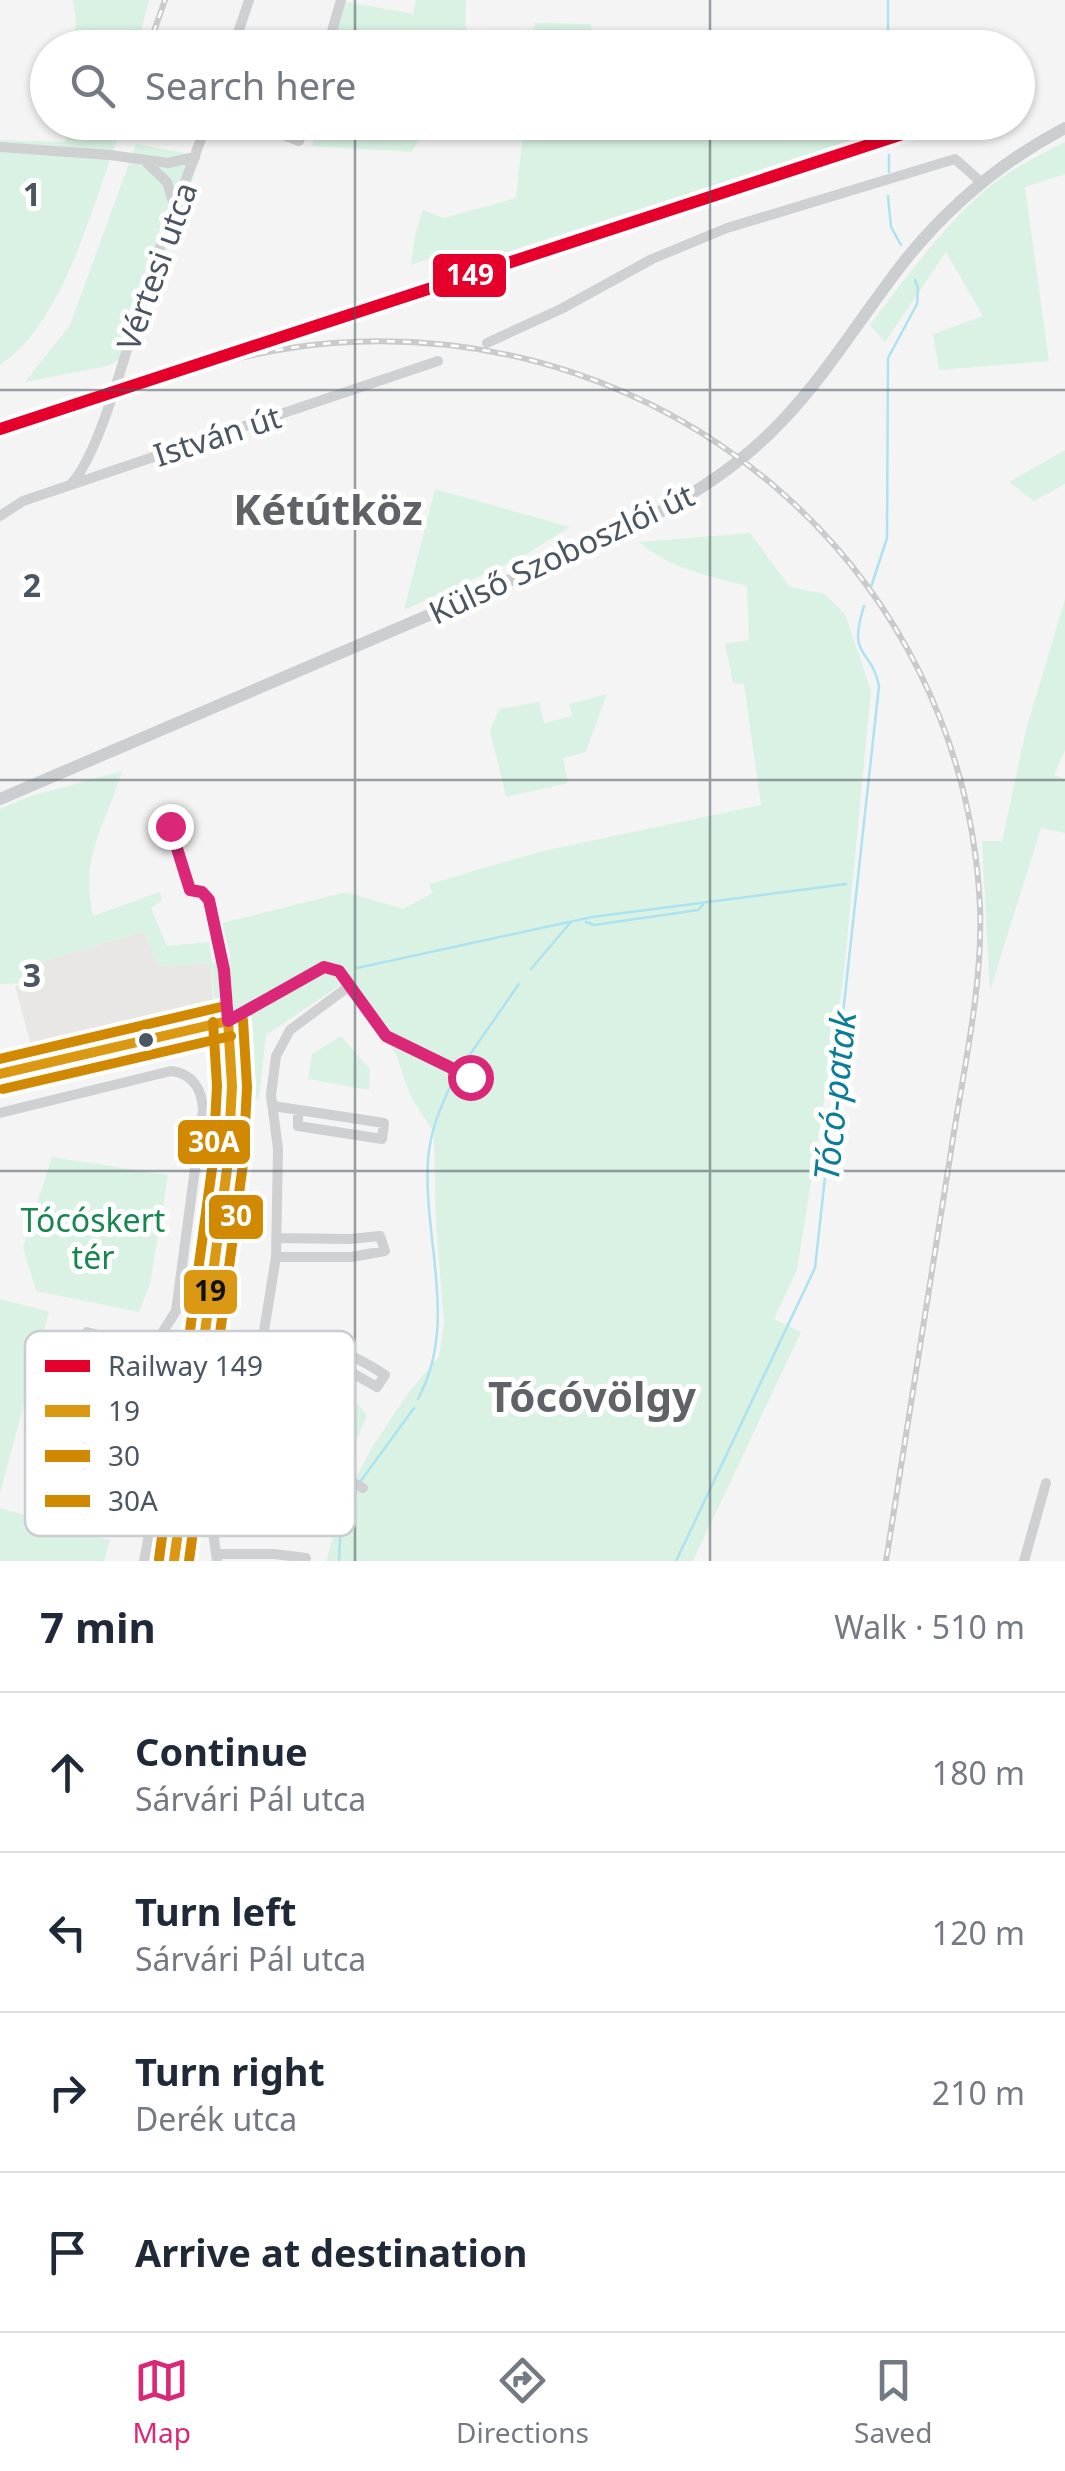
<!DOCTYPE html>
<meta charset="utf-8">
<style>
:root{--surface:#fff;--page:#f2f2f3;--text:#1f2937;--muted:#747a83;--line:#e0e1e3;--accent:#db2777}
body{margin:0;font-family:"Noto Sans",sans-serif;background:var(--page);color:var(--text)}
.stop{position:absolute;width:30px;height:30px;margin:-22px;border:8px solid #db2777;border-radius:50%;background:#fff}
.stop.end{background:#db2777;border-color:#fff;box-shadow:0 2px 10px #0008}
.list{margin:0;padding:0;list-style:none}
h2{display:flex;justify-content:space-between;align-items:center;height:130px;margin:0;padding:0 40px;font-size:42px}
h2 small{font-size:32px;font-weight:400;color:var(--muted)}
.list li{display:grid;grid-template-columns:65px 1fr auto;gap:30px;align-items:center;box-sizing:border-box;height:160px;padding:0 40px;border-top:2px solid var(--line)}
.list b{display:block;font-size:38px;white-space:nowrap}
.list p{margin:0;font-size:32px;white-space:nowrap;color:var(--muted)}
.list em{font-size:32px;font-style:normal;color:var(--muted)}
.icon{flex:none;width:55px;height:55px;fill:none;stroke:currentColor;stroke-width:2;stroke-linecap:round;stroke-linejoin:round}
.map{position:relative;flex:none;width:1065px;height:1561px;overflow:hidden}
.search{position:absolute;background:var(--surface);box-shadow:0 2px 8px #0004;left:30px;right:30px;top:30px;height:110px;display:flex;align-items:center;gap:25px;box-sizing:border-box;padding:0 35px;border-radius:55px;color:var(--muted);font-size:38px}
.sheet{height:770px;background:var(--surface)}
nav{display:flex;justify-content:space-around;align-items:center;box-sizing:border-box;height:140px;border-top:2px solid var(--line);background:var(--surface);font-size:28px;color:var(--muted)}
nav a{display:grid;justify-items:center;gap:5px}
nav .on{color:var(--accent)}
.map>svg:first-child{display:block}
.commercial{fill:#e8e7e3}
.green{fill:#d9f2e3}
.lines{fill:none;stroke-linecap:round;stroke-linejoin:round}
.stream{stroke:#aee2f0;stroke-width:2.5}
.minor{stroke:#ced0d2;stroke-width:10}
.major{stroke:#caced1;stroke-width:12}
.rail-casing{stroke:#c9cacc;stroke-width:6}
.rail{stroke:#fff;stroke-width:2.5;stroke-dasharray:8;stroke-linecap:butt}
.bus-1-casing{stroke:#fff;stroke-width:18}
.bus-2-casing{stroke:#fff;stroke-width:18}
.bus-3-casing{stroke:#fff;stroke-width:18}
.bus-1{stroke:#db9913;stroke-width:10}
.bus-2{stroke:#d08900;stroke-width:10}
.bus-3{stroke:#d08900;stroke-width:10}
.rail-1-casing{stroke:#fff;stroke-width:20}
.rail-1{stroke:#e4002b;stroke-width:12}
.route{stroke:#db2777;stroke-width:12}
.grid{fill:none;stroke:#4a5661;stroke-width:2.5;stroke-opacity:0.55}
.bus-dot{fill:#4a5661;stroke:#fff;stroke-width:4}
.labels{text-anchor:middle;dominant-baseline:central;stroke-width:10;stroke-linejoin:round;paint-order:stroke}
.street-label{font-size:32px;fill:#4a5661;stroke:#fff}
.park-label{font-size:32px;fill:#17864f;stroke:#fff}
.water-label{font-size:35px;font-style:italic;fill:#0c7c9b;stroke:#fff}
.district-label{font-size:42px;font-weight:bold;fill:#5f6368;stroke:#fff}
.key{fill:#fff;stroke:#c9ccd0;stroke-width:2.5}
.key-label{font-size:28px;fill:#4a5661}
.grid-label{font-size:32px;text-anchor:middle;font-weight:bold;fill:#4a5661;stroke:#fff;stroke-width:10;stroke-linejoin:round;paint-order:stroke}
.line-badge{stroke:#fff;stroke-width:4}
.badge-label{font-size:28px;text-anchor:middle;font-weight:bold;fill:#fff}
.pale-badge-label{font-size:28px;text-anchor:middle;font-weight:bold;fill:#111}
</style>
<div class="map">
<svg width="1065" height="1561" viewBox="0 0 1065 1561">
<rect width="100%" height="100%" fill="#f4f4f4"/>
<path class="commercial" d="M 144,931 L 158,966 L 211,963 L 214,1017 L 36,1063 L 15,986 L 28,983 L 34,964 Z"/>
<path class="green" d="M 73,0 L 149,0 L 137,47 L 74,47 L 76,20 Z
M 416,0 L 466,0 L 465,47 L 333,48 L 343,1 L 413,14 Z
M 535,23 L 591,24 L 593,47 L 532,47 Z
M 686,122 L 869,123 L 869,135 L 458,268 L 447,252 L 411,265 L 415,235 L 423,210 L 444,218 L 516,198 L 524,123 L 661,123 L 664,130 Z
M 68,123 L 121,123 L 117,141 C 90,211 64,322 0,365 L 0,140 L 65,142 Z
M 317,123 L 317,122 L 429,123 L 412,152 L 312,146 Z
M 1065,142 L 1065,174 L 1025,187 L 1049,361 L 939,370 L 933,334 L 983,316 L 946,252 L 885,342 L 870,325 C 904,280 938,233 980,195 C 1004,172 1036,157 1065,142 Z
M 136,144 L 201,156 L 128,356 L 107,366 L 25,382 L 70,325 Z
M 1065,450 L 1065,484 L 1034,501 L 1009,482 Z
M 435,489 L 570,527 L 522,557 L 404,610 Z
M 750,533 L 790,587 L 825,594 L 845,614 L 871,691 L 843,981 L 797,1270 L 774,1319 L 801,1332 L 693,1561 L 326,1561 L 344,1501 L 372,1447 L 409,1392 L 439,1356 L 444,1322 L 436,1223 L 434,1133 L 411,1097 L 395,1052 L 339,986 L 266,1035 L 259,1099 L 224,1096 L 211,964 L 158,966 L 144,931 L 34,964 L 28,983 L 0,984 L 0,809 L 28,797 L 122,771 C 105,828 80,853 93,916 L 160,892 L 162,900 L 151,908 L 167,946 L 209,942 L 212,963 L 231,958 L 222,923 L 346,892 L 403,909 L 433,893 L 429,884 L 543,851 L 761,805 L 744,684 L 733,683 L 725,644 L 749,640 L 747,586 C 709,576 668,568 639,542 Z
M 1065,599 L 1065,750 L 1054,775 L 1065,779 L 1065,833 L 1041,828 L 990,991 L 982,841 L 1002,841 L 1026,730 Z
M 607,694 L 586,752 L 563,758 L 568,783 L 506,797 L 490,731 L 499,709 L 539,702 L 544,723 L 572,716 L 569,704 Z
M 341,1036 L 370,1069 L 369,1090 L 308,1079 L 312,1054 Z
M 52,1157 L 168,1175 L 150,1284 L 139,1312 L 36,1291 L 23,1247 Z
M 0,1299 L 49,1312 L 0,1493 Z
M 258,1381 L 323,1390 L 358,1404 L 367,1416 L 356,1440 L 250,1428 Z
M 0,1508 L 110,1540 L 104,1561 L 0,1561 Z"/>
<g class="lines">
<path class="stream" d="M 888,48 L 888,0
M 889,122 L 889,134
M 889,172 L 889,155
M 888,196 L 891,227 L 901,245
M 871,587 L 887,538 L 888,358 L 917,304 L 918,288 L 915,280
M 586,922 L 594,925 L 698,910 L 703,905
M 357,968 L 592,917 L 846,884
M 531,969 L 570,923
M 464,1063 L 519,984
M 418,1399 C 459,1323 423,1241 428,1160 C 430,1131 441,1105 454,1079
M 360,1482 L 414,1408
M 353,1500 L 356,1491
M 339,1561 L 340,1539 L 350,1506
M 676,1561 L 815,1268 L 879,686 C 871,646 847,660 864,606"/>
<path class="minor" d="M 233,48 L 249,0
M 327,48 L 341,0
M 250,122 L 299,141 L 305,122
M 0,147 L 110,155 L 168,163 L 195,157
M 147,163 L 167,182 L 174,205
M 487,343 L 561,309 L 652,259 L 727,228 L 955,159 L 981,182
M 70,485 C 102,454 133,323 150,275 C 168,224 189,174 207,122
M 0,516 L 23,501 L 438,361
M 165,810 L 190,890 L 201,892 L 209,900 C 247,1057 226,1177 204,1333 C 193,1409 184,1485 174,1561
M 0,1074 L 228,1021 L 324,967 L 339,971 L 386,1036 L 470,1077
M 273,1106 L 384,1123 L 382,1139 L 298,1126 L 298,1110
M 0,1113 L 171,1071 C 192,1073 202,1089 203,1109 L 176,1311 L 152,1349 L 153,1359 L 121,1483 C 130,1485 146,1486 151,1496 C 157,1507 146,1547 144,1561
M 276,1257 L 351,1257 L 385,1251 L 380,1236 L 350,1239 L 278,1238
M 247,1356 L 349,1371 L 377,1387 L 385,1375 C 351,1352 320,1342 279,1337 L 275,1360
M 134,1434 L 319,1465 L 363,1488
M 160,1442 L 178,1455 L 185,1469
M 121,1483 L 51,1466 L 87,1332 L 152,1349
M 216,1554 L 274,1554 L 306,1558 L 305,1561
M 217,1561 L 211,1515 L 227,1395 L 234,1373 L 264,1331 L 276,1257 L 278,1149 L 271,1095 L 276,1056 L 290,1030 L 348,987
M 1024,1561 L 1046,1483"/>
<path class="major" d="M 0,799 L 604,540 C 670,509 731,475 781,422 C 829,372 864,312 907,258 C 951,204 1004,160 1065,128"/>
<g class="rail-casing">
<path id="rail" d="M 148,48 L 165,0
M 135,123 L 135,122
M 0,434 C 104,400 223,351 333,343 C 668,318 964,566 980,907 C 983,988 963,1071 951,1151 C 929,1288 908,1424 886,1561"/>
</g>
<use href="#rail" class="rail"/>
<g class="bus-1-casing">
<path id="bus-1" d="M 0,1074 L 228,1021
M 174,1561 L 228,1162 L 232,1086 L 228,1021"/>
</g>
<g class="bus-2-casing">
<path id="bus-2" d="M 3,1089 L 231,1036
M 189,1561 L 243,1164 L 247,1087 L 243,1020"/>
</g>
<g class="bus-3-casing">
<path id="bus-3" d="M 0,1059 L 225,1006
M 159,1559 L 213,1161 L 217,1086 L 213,1022"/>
</g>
<use href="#bus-1" class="bus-1"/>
<use href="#bus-2" class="bus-2"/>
<use href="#bus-3" class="bus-3"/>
<g class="rail-1-casing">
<path id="rail-1" d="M 0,429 L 939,122"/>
</g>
<use href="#rail-1" class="rail-1"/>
</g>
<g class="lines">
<path class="route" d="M 170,826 L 190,890 L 202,892 L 209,900 L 224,970 L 228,1021 L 324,967 L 339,971 L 386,1036 L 470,1077"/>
</g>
<path class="grid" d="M 355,0 L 355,48M 710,0 L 710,48M 355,122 L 355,1561M 710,122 L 710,1561M 0,390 L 1065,390M 0,780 L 1065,780M 0,1171 L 1065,1171"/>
<circle class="bus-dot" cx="146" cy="1040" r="9"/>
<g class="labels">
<g class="street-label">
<text transform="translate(156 266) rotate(-70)">Vértesi utca</text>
<text transform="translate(217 435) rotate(-18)">István út</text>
<text transform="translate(561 553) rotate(-25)">Külső Szoboszlói út</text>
</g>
<g class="park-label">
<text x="93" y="1219">Tócóskert<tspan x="93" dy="37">tér</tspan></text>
</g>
<g class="water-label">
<text transform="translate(834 1096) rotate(-84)">Tócó-patak</text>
</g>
<g class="district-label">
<text x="328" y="508">Kétútköz</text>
<text x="592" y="1395">Tócóvölgy</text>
</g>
</g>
<rect x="25" y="1331" width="330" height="205" rx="15" class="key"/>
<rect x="45" y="1360" width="45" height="12" fill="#e4002b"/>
<rect x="45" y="1405" width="45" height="12" fill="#db9913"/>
<rect x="45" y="1450" width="45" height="12" fill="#d08900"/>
<rect x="45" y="1495" width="45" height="12" fill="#d08900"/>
<g class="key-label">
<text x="108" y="1376">Railway 149</text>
<text x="108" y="1421">19</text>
<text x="108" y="1466">30</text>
<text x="108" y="1511">30A</text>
</g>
<g class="grid-label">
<text x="32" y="206">1</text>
<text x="32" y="597">2</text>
<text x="32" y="987">3</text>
</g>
<g class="line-badge">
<rect x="431" y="252" width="77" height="47" rx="10" fill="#e4002b"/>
<rect x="176" y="1118" width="76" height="48" rx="10" fill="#d08900"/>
<rect x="207" y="1193" width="58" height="48" rx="10" fill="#d08900"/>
<rect x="182" y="1268" width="57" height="48" rx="10" fill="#db9913"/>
</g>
<g class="badge-label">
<text x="470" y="285">149</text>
<text x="214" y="1152">30A</text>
<text x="236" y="1226">30</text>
</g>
<g class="pale-badge-label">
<text x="210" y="1301">19</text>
</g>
</svg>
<div class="stop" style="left:470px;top:1077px"></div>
<div class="stop end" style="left:170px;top:826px"></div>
<div class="search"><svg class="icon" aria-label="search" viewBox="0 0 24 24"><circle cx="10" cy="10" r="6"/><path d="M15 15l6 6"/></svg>Search here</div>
</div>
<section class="sheet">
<h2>7 min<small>Walk · 510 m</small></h2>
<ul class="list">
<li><svg class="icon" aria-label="ahead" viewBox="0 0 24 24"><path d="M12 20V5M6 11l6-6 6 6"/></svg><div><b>Continue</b><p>Sárvári Pál utca</p></div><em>180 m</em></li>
<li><svg class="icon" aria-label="left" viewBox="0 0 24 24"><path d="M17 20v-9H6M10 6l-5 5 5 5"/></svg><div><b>Turn left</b><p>Sárvári Pál utca</p></div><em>120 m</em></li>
<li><svg class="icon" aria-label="right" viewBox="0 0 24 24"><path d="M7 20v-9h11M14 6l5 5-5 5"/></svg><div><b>Turn right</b><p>Derék utca</p></div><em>210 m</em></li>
<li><svg class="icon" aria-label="arrive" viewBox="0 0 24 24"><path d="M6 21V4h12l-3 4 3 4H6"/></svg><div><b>Arrive at destination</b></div></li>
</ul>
</section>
<nav>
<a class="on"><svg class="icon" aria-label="map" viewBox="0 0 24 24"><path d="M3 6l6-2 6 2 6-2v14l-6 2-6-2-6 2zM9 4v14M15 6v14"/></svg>Map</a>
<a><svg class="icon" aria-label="directions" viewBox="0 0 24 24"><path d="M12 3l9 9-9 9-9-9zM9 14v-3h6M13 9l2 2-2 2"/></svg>Directions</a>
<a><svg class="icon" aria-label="saved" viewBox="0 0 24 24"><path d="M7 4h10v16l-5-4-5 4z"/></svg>Saved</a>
</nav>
